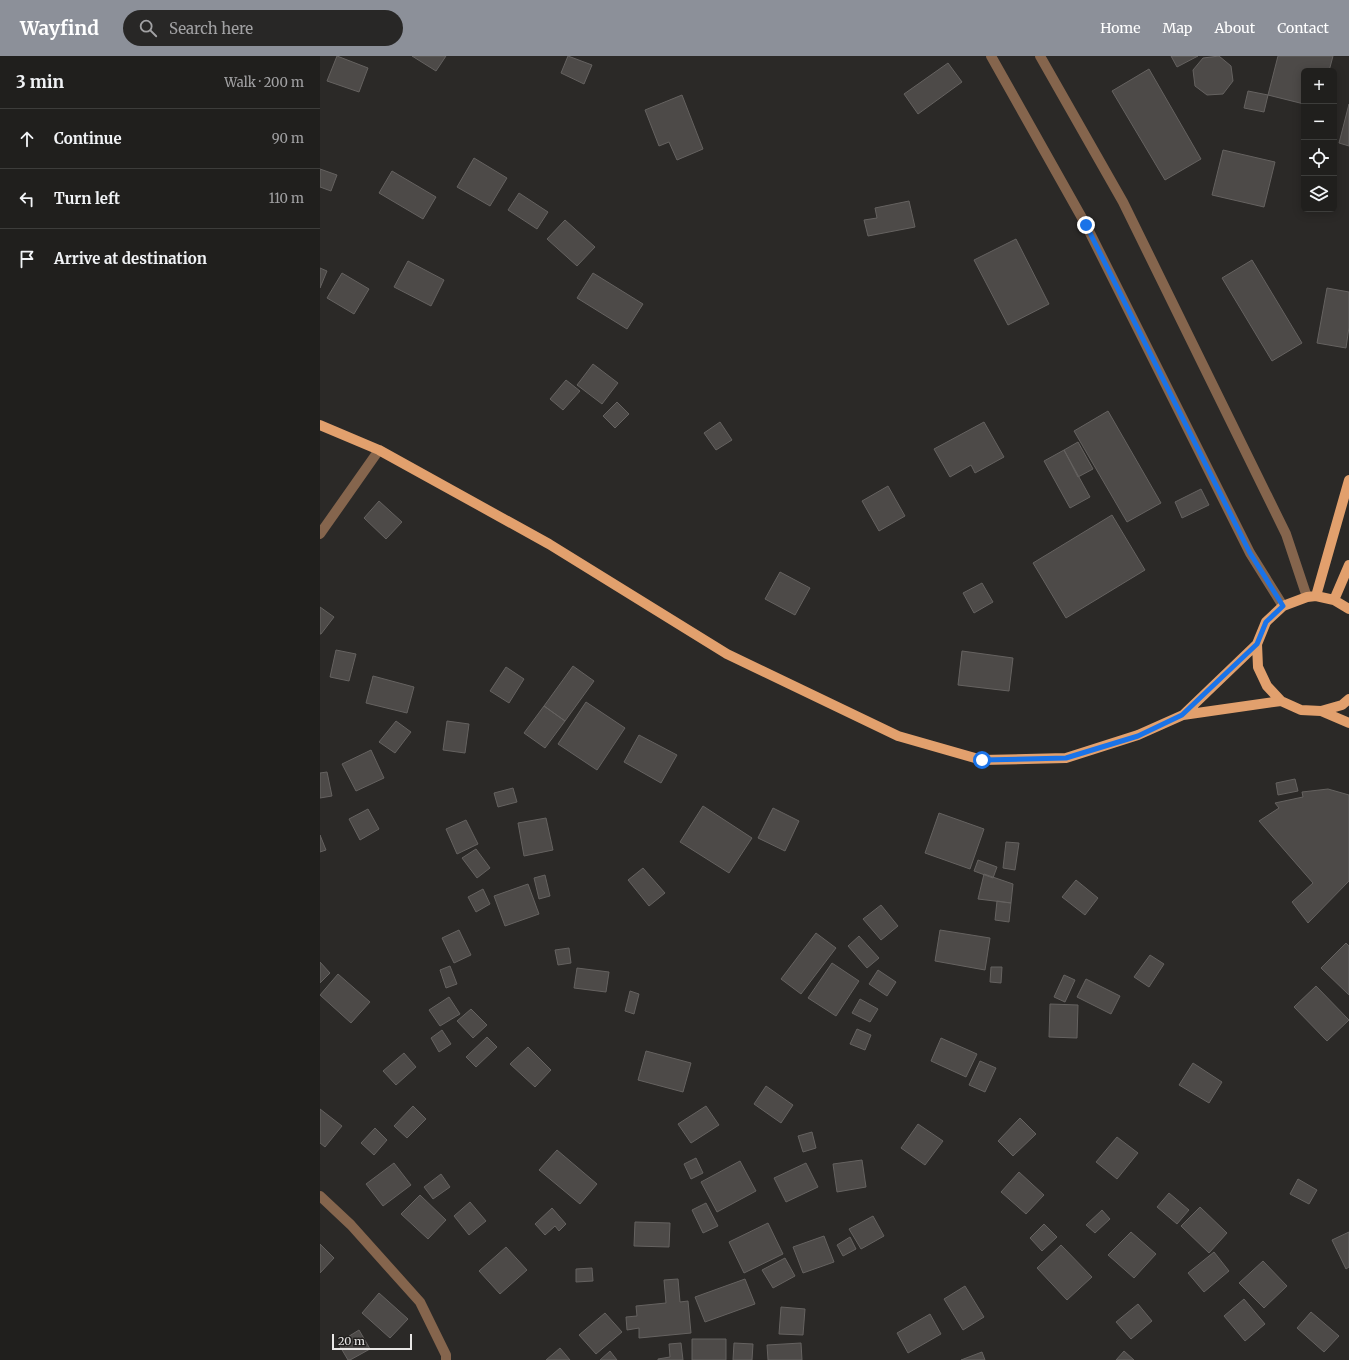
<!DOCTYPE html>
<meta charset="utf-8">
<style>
:root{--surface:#201f1d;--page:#282726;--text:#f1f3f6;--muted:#a2a2a4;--line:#3d3d3b;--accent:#8c9099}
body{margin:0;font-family:Merriweather,serif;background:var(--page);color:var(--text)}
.controls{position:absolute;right:12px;top:12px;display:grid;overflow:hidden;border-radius:6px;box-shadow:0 2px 10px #0003}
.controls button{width:36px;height:36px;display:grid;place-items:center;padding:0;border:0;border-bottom:1px solid var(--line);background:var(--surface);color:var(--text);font:20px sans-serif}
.scale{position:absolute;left:12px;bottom:10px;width:80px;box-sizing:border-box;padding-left:4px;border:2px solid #e9e7e6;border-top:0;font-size:11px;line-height:14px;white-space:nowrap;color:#e9e7e6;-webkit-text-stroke:3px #211f1d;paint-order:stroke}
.stop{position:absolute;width:12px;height:12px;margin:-9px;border:3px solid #1a73e8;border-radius:50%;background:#fff}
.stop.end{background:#1a73e8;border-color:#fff;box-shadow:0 1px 4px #0008}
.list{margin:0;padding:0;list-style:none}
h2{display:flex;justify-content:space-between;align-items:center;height:52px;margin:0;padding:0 16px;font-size:17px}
h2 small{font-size:13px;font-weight:400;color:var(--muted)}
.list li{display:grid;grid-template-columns:26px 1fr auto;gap:12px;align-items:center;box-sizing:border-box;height:60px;padding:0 16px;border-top:1px solid var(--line)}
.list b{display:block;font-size:15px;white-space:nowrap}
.list em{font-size:13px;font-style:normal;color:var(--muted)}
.icon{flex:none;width:22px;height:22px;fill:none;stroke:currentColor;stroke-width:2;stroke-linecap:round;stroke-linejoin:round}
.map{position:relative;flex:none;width:1029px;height:1304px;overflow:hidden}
header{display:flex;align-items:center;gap:24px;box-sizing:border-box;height:56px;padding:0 20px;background:var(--accent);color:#fff}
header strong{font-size:19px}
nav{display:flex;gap:22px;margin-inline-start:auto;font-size:14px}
.search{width:280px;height:36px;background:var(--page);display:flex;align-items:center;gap:10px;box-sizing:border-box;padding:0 14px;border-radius:22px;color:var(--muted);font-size:15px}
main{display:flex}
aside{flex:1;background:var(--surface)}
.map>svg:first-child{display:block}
.building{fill:#4d4a48;stroke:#656260}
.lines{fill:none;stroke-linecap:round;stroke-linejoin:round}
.minor{stroke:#85654d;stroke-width:10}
.major{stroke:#e2a06d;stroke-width:10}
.route{stroke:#1a73e8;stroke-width:5}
</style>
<header>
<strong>Wayfind</strong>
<div class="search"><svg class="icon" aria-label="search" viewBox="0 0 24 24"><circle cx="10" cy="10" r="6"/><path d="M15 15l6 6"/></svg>Search here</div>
<nav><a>Home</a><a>Map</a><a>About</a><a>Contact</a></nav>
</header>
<main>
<aside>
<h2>3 min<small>Walk · 200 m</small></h2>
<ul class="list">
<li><svg class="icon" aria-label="ahead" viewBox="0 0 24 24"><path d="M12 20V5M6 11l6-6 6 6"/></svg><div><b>Continue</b></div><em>90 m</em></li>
<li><svg class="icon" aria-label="left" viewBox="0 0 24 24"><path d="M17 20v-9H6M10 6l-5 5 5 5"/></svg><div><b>Turn left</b></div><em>110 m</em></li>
<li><svg class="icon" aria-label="arrive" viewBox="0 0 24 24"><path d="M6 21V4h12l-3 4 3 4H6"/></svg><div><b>Arrive at destination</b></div></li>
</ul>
</aside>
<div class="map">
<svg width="1029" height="1304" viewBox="0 0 1029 1304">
<rect width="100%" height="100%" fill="#2b2927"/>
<path class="building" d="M 17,0 L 48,12 L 39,36 L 7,25 Z
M 92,0 L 126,0 L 116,15 Z
M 248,0 L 272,9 L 264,28 L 241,17 Z
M 851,0 L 878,0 L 857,11 Z
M 899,0 L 911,10 L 913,25 L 903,38 L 887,39 L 875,30 L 873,14 L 883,2 Z
M 958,0 L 1013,0 L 1009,15 L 984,15 L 984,48 L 948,39 Z
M 628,7 L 642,26 L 598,58 L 584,38 Z
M 829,13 L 881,103 L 845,124 L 792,35 Z
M 928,35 L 948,39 L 944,56 L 924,52 Z
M 362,39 L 383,93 L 357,104 L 349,86 L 339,90 L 325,54 Z
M 1029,48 L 1029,90 L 1019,87 Z
M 903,94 L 955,106 L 944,151 L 892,139 Z
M 154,102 L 187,122 L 170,150 L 137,131 Z
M 0,113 L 17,119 L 11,135 L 0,131 Z
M 72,115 L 116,141 L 103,163 L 59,137 Z
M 199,137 L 228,156 L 217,173 L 188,154 Z
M 589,145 L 595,171 L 548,180 L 544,164 L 557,162 L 555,152 Z
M 245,164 L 275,191 L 257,210 L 227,183 Z
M 696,183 L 729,248 L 688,269 L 654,204 Z
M 932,204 L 982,287 L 952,305 L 902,222 Z
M 88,205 L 124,224 L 111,250 L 74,231 Z
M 0,212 L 7,215 L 0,232 Z
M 22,217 L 49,233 L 34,258 L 7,242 Z
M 273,217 L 323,248 L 307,273 L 257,242 Z
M 1007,232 L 1029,236 L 1029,271 L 1026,292 L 997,287 Z
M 273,308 L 298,327 L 282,348 L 257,329 Z
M 246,324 L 260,335 L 243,354 L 230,343 Z
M 297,346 L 309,358 L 295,372 L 283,360 Z
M 788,355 L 841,447 L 807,466 L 754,375 Z
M 400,366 L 412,384 L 396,394 L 384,377 Z
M 664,366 L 684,401 L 655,417 L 651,409 L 630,421 L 614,393 Z
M 758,386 L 773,413 L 758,421 L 744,394 Z
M 744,394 L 770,441 L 750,452 L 724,405 Z
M 568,430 L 585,460 L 559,475 L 542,445 Z
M 881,433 L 889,449 L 862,462 L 855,446 Z
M 59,445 L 82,466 L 66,483 L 44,462 Z
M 792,459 L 825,514 L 746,562 L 713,507 Z
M 460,516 L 490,532 L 475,559 L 445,543 Z
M 662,527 L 673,546 L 654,557 L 643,537 Z
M 0,551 L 14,561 L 1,578 L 0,578 Z
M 16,594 L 36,598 L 29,625 L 10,621 Z
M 642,595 L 693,602 L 689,635 L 638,629 Z
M 253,610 L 274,625 L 245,665 L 224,650 Z
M 186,611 L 204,623 L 189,647 L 170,635 Z
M 53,620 L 94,631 L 87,657 L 46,647 Z
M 266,646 L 305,672 L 277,714 L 238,688 Z
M 224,650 L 245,665 L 225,692 L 204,677 Z
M 76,665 L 91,676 L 75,697 L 59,686 Z
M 127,665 L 149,668 L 145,697 L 123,694 Z
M 319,679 L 357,699 L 341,727 L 304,706 Z
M 51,694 L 64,722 L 36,735 L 22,708 Z
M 7,716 L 12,740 L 0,742 L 0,717 Z
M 975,723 L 978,735 L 958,739 L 956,727 Z
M 193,732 L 197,746 L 178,751 L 174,737 Z
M 1008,733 L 1029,739 L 1029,825 L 988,867 L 972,846 L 993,827 L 939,765 L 959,752 L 955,747 L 983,741 L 982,736 Z
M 383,750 L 432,782 L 409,817 L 360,786 Z
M 453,752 L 479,765 L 465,795 L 438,782 Z
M 48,753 L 59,773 L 40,784 L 29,763 Z
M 619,757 L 664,773 L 650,813 L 605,797 Z
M 226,762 L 233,794 L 204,800 L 198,767 Z
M 146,764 L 158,788 L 137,798 L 126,773 Z
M 0,779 L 6,794 L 0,796 Z
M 686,786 L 699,787 L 695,814 L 683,812 Z
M 156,793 L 170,812 L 157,822 L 142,802 Z
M 658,804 L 677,811 L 673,822 L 654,815 Z
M 323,812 L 345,837 L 329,850 L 308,824 Z
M 664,818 L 693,828 L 691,847 L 658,843 Z
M 225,819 L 230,840 L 219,843 L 214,822 Z
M 756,824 L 778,842 L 765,859 L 742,841 Z
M 208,828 L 219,858 L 185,870 L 174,840 Z
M 163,833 L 170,848 L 156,856 L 148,841 Z
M 677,845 L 691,847 L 689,866 L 675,864 Z
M 561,849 L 578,870 L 561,884 L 543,863 Z
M 139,874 L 151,899 L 134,907 L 122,882 Z
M 620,874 L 670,882 L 665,914 L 615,905 Z
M 496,877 L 516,892 L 481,938 L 461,923 Z
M 539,880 L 559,902 L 547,912 L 528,890 Z
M 1026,887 L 1029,890 L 1029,939 L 1001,912 Z
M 249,892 L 251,907 L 238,909 L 235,894 Z
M 830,899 L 844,908 L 829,931 L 814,921 Z
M 0,906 L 10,917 L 0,927 Z
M 512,907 L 539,925 L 516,960 L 488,942 Z
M 130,910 L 137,928 L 126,932 L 120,914 Z
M 671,911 L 682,911 L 681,927 L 670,926 Z
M 257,912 L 289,916 L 286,936 L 254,932 Z
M 558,914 L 576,926 L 567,940 L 549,928 Z
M 18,918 L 50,946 L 31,967 L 0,939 Z
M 744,919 L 755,924 L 745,946 L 734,941 Z
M 766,923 L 800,940 L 791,958 L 757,941 Z
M 996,930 L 1029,964 L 1007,985 L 974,951 Z
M 310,935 L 319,938 L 314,958 L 305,955 Z
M 129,941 L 140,958 L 120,970 L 109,954 Z
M 540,943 L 558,953 L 550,966 L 532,957 Z
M 730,948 L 758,949 L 757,982 L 729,981 Z
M 151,953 L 167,969 L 153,982 L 137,965 Z
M 537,973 L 551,979 L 545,994 L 530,988 Z
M 122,974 L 131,988 L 119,996 L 111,982 Z
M 167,981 L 177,991 L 156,1011 L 146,1001 Z
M 621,982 L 657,998 L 646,1021 L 611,1005 Z
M 208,991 L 231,1014 L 215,1031 L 190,1008 Z
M 326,995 L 371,1007 L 363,1036 L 318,1024 Z
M 84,997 L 96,1011 L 76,1029 L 63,1015 Z
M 660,1005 L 676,1012 L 665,1036 L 649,1029 Z
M 873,1007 L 902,1026 L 889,1047 L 859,1029 Z
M 446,1030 L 473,1049 L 461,1067 L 434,1048 Z
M 93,1050 L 106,1063 L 87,1082 L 74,1070 Z
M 386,1050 L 399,1069 L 371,1087 L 358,1068 Z
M 0,1053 L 22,1070 L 5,1091 L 0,1087 Z
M 700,1062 L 716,1078 L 693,1100 L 678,1085 Z
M 598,1068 L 623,1085 L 605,1109 L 581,1092 Z
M 55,1072 L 67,1084 L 54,1099 L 41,1087 Z
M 492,1076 L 496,1092 L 483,1096 L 478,1080 Z
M 797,1081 L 818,1097 L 797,1123 L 776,1106 Z
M 237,1094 L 277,1128 L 260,1148 L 219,1114 Z
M 376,1102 L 383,1117 L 371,1123 L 364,1108 Z
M 542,1104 L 546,1131 L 517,1136 L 513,1108 Z
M 420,1105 L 436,1135 L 397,1156 L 381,1126 Z
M 74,1107 L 91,1129 L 63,1150 L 46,1128 Z
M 486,1107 L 498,1131 L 466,1146 L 454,1122 Z
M 699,1116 L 724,1139 L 706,1158 L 681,1136 Z
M 121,1118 L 130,1131 L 113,1143 L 104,1131 Z
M 978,1123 L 997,1134 L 989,1148 L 970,1138 Z
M 849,1137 L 869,1154 L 857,1168 L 837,1151 Z
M 100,1139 L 126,1164 L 108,1183 L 81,1158 Z
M 150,1146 L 166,1165 L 149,1179 L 134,1160 Z
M 386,1147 L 398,1170 L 383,1177 L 372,1154 Z
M 880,1151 L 907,1177 L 889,1197 L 861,1170 Z
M 232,1152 L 246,1168 L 239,1175 L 235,1170 L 225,1179 L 215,1168 Z
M 782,1154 L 790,1163 L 775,1177 L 766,1169 Z
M 553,1160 L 564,1180 L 541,1193 L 529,1173 Z
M 315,1166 L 350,1167 L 349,1191 L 314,1190 Z
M 448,1167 L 463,1198 L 424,1217 L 409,1186 Z
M 724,1168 L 737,1181 L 722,1195 L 710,1182 Z
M 811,1176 L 836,1198 L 814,1222 L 788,1199 Z
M 1029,1176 L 1029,1211 L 1026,1213 L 1012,1184 Z
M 504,1180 L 514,1206 L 483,1217 L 473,1191 Z
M 530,1181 L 536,1193 L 523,1200 L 517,1189 Z
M 0,1188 L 14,1202 L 0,1217 Z
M 741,1189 L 772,1221 L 747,1244 L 717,1212 Z
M 186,1191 L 207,1214 L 180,1238 L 159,1215 Z
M 894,1196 L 909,1215 L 884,1236 L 868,1217 Z
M 465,1202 L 475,1220 L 453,1232 L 442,1214 Z
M 943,1205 L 967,1230 L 944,1252 L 919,1227 Z
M 272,1212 L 273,1225 L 256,1226 L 256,1213 Z
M 358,1223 L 360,1246 L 368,1245 L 371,1277 L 319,1282 L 319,1272 L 307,1274 L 306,1261 L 317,1260 L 316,1250 L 346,1247 L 344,1224 Z
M 425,1223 L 435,1248 L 385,1266 L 375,1241 Z
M 645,1230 L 664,1261 L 643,1274 L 624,1243 Z
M 59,1237 L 88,1263 L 70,1282 L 42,1257 Z
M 924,1243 L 945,1268 L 925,1285 L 904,1260 Z
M 818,1248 L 832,1265 L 811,1283 L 796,1266 Z
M 461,1251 L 485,1253 L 483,1279 L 459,1278 Z
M 991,1256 L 1019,1280 L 1004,1296 L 977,1272 Z
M 285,1257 L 302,1276 L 276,1298 L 259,1279 Z
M 610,1258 L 621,1278 L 588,1297 L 577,1277 Z
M 39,1274 L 50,1293 L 30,1304 L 28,1304 L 18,1287 Z
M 372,1283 L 406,1283 L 406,1304 L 372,1304 Z
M 361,1287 L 363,1304 L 338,1304 L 338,1303 L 350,1301 L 349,1288 Z
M 414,1287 L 433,1288 L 432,1304 L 413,1304 Z
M 481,1287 L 482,1304 L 448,1304 L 447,1289 Z
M 240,1292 L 250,1304 L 226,1304 Z
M 290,1295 L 297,1304 L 280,1304 Z
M 804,1295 L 814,1304 L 796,1304 Z
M 662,1296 L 665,1304 L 641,1304 Z"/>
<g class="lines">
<path class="minor" d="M 671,0 L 766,169 L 930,497 L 963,550
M 720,0 L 803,146 L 966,478 L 987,541
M 0,478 L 59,394
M 0,1140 L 31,1169 L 100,1246 L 126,1299 L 126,1304"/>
<path class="major" d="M 0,369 L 59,394 L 229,488 L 407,598 L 578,680 L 662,704 L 746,702 L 818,679 L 863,659 L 961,645
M 996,540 L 1029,424
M 1014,544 L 1029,509
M 937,588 L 938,611 L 947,630 L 961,645 L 981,654 L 1001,655 L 1029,667
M 1001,655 L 1022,649 L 1029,643
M 863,659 L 937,588 L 946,566 L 963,550 L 987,541 L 996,540 L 1014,544 L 1029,553"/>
</g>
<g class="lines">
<path class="route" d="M 662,704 L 746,702 L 818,680 L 862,659 L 937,588 L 946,566 L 963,550 L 930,497 L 766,169"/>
</g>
</svg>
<div class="controls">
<button>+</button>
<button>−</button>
<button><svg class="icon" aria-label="locate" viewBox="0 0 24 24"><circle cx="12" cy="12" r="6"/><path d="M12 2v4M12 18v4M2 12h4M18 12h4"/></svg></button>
<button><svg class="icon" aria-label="layers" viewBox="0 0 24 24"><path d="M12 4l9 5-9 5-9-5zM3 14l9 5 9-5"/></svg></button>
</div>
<div class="scale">20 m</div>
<div class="stop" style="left:662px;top:704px"></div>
<div class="stop end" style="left:766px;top:169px"></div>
</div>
</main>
